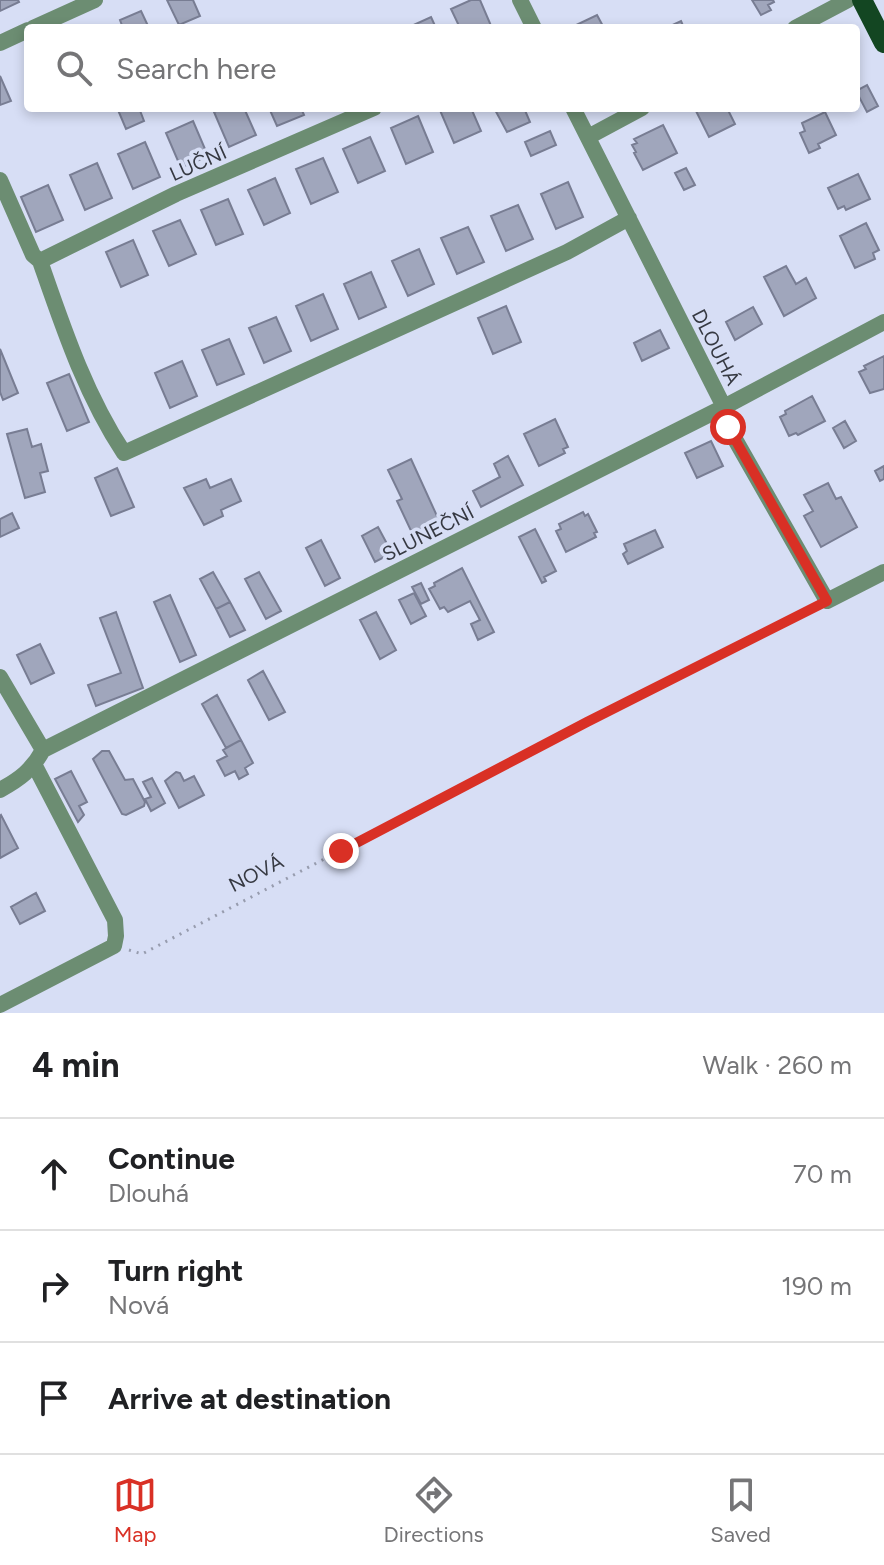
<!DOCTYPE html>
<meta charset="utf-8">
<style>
:root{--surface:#fff;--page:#f6f6f6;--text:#202124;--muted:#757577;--line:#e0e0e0;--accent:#d93025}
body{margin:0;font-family:Figtree,sans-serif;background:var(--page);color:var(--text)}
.stop{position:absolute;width:24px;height:24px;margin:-18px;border:6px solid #d93025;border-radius:50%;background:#fff}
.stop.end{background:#d93025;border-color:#fff;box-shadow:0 2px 8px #0008}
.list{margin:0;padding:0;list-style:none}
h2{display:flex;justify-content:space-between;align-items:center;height:104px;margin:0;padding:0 32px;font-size:34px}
h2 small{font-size:26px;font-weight:400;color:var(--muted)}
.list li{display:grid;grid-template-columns:52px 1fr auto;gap:24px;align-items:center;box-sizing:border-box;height:112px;padding:0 32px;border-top:2px solid var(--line)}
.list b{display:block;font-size:30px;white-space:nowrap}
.list p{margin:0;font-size:26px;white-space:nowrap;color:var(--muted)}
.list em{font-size:26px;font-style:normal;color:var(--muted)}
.icon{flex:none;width:44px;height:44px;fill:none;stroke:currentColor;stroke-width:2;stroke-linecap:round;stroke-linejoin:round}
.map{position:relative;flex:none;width:884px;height:1013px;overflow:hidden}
.search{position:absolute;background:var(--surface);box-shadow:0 4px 12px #0003;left:24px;right:24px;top:24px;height:88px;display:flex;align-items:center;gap:20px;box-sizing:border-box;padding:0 28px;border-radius:8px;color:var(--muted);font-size:30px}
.sheet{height:440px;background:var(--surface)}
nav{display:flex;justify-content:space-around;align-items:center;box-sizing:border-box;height:112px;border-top:2px solid var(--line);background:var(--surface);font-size:22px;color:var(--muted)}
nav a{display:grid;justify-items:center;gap:4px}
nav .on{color:var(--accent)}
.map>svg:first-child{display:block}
.building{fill:#a0a6bc;stroke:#787d93;stroke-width:2}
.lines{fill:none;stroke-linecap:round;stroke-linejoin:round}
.path{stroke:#979cae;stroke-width:3;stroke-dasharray:2 6;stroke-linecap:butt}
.minor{stroke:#6c8d72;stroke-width:16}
.primary{stroke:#134622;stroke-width:20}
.route{stroke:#d93025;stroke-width:10}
.labels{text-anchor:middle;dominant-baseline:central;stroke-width:7;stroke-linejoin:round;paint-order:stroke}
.street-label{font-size:20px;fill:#363942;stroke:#d7def5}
</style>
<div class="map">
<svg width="884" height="1013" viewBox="0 0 884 1013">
<rect width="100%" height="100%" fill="#d7def5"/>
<path class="building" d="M 0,0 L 18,0 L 19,2 L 0,11 Z
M 167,0 L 193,0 L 200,16 L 179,25 Z
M 471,0 L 480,0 L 492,28 L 460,28 L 451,9 Z
M 752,0 L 773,0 L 774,2 L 768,5 L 771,10 L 761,15 Z
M 141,11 L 149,28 L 123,28 L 120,20 Z
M 597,15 L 604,28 L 570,28 Z
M 431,17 L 436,28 L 407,28 Z
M 681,21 L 684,28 L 666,28 Z
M 0,76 L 11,101 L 0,105 Z
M 867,85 L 878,106 L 867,112 L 856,91 Z
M 123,108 L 139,108 L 144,121 L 126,129 L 118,110 Z
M 224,108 L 244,108 L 256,135 L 229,147 L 214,112 Z
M 269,108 L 301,108 L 304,115 L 277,126 Z
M 439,108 L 471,108 L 481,131 L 454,143 Z
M 494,108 L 524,108 L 530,122 L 507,132 Z
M 703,108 L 727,108 L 735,124 L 709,137 L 696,111 Z
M 825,112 L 836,135 L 818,144 L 820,148 L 809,153 L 800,133 L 805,131 L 802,123 Z
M 418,116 L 433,152 L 406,164 L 391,128 Z
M 193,121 L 208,156 L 181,168 L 166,133 Z
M 663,125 L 677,153 L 643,170 L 634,153 L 636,152 L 632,145 L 637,143 L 634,139 Z
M 550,131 L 556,145 L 531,156 L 525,142 Z
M 370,137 L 385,171 L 358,183 L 343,149 Z
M 145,142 L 160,177 L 133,189 L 118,154 Z
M 323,158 L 338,192 L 311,204 L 296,169 Z
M 97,163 L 112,198 L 85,210 L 70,175 Z
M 686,168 L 695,185 L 684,190 L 675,173 Z
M 858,174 L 870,199 L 846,210 L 844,206 L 838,209 L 828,188 Z
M 275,178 L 290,213 L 264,225 L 248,190 Z
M 568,182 L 583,217 L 556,229 L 541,194 Z
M 48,185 L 63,220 L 36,232 L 21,197 Z
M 228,199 L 243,234 L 216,245 L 201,210 Z
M 518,205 L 533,239 L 506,251 L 491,216 Z
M 180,220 L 196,254 L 169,266 L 153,231 Z
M 866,223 L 879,250 L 873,253 L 875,259 L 855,268 L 840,236 Z
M 468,227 L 484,262 L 457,274 L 441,238 Z
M 133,240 L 148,275 L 121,287 L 106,252 Z
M 419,249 L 434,284 L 408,296 L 392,261 Z
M 786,266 L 796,284 L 806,278 L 816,298 L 784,316 L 764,277 Z
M 371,272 L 386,307 L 359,319 L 344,284 Z
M 323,294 L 338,329 L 311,341 L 296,306 Z
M 506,306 L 521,342 L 493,354 L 478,318 Z
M 753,307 L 762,324 L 735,340 L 726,322 Z
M 276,317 L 291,351 L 264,363 L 249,328 Z
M 660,330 L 669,348 L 642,361 L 634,343 Z
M 229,339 L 244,374 L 217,385 L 202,350 Z
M 0,349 L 18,393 L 3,400 L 0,392 Z
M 884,356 L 884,389 L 870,393 L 859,372 L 866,369 L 864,366 Z
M 182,361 L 197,396 L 170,408 L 155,373 Z
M 69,374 L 89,422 L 67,431 L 47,383 Z
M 812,396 L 825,421 L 798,435 L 796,433 L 789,436 L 780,417 L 786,414 L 785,411 Z
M 555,419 L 568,447 L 563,449 L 565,453 L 539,466 L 524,434 Z
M 845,421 L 856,441 L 844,448 L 833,428 Z
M 27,429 L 32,447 L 41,444 L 48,471 L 40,473 L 45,492 L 25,498 L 7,434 Z
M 711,441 L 723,466 L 697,478 L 685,453 Z
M 508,456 L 523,485 L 481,507 L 473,491 L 500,477 L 494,464 Z
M 411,459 L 442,527 L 426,535 L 424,530 L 413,535 L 397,501 L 402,499 L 388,470 Z
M 884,466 L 884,479 L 880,481 L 875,471 Z
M 117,468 L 134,507 L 111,516 L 95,478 Z
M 206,479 L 210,488 L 231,479 L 241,501 L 221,510 L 223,516 L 204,525 L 184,488 Z
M 828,483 L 836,499 L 841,497 L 857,527 L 821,547 L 804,516 L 813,511 L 804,495 Z
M 583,512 L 585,516 L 588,514 L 597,532 L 594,533 L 596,537 L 566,552 L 556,531 L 561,529 L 559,524 Z
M 12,513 L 19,528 L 0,537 L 0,519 Z
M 378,527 L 392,553 L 375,562 L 362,536 Z
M 535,529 L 556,571 L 544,577 L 546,581 L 542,583 L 519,537 Z
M 655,530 L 663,547 L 628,564 L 623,554 L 627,551 L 624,544 Z
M 321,540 L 340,578 L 325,586 L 306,548 Z
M 462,568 L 494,632 L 478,640 L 471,624 L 480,620 L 470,601 L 448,612 L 444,607 L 440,609 L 429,589 L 435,586 L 434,583 Z
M 213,572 L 230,602 L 216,609 L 200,579 Z
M 259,572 L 281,611 L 266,619 L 245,579 Z
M 421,583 L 429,600 L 421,604 L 412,587 Z
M 414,593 L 426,616 L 411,624 L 399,600 Z
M 170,595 L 196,655 L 180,662 L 154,602 Z
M 230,602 L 245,630 L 230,637 L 216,609 Z
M 116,612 L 143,688 L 96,706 L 88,685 L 121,673 L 100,618 Z
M 376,612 L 396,650 L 380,659 L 360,620 Z
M 40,644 L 54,673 L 31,684 L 17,655 Z
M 263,671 L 285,712 L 269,720 L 248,680 Z
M 217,695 L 241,740 L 226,748 L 202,704 Z
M 241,740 L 253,763 L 245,768 L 248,774 L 239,779 L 235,771 L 225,776 L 217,761 L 227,756 L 223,750 Z
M 102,751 L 109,751 L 125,780 L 133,779 L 145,802 L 144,806 L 126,815 L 122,814 L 93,759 Z
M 71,771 L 87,802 L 79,806 L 84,815 L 78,822 L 55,779 Z
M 176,772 L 180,773 L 184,781 L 194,776 L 204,795 L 179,808 L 165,781 Z
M 152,778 L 165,803 L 151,811 L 145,799 L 151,797 L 143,782 Z
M 1,815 L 18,848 L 0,858 L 0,816 Z
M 36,893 L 45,911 L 20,924 L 11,907 Z"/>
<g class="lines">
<path class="path" d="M 129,950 L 142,954 L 587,722 L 813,609"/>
<path class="minor" d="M 520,0 L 534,28
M 33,28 L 95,0
M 795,28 L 848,0
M 0,43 L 28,30
M 573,108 L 724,407 L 728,427 L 827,601 L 884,572
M 588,137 L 642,108
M 0,180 L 33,255 L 40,261 C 63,327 85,394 124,453 L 567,252 L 629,218
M 40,261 L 176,194 L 374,108
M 0,677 L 43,750
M 0,790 C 20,779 32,770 43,750 L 724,407 L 884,322
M 0,1005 L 114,946 L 116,936 L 115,920 L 35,766"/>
<path class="primary" d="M 862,0 L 884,43"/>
</g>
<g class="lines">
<path class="route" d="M 341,851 L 587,722 L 827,601 L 728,427"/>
</g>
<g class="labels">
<g class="street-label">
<text transform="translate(198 163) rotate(-24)">LUČNÍ</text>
<text transform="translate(716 347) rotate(63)">DLOUHÁ</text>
<text transform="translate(428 533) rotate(-27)">SLUNEČNÍ</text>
<text transform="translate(256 873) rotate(-27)">NOVÁ</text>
</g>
</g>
</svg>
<div class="stop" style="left:728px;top:427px"></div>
<div class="stop end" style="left:341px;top:851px"></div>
<div class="search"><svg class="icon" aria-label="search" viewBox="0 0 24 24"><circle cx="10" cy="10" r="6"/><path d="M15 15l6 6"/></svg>Search here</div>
</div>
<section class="sheet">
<h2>4 min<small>Walk · 260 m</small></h2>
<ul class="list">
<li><svg class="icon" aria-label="ahead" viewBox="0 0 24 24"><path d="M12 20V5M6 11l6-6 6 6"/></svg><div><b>Continue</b><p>Dlouhá</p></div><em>70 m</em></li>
<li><svg class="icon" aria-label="right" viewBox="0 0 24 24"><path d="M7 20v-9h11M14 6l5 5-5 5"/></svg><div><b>Turn right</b><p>Nová</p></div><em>190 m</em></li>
<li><svg class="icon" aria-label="arrive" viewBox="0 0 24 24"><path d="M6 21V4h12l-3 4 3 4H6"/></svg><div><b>Arrive at destination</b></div></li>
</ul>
</section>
<nav>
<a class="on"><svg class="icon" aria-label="map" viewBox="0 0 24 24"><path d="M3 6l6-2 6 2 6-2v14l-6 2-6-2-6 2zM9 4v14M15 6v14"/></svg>Map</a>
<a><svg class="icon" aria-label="directions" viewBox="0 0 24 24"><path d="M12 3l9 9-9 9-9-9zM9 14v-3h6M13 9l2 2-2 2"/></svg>Directions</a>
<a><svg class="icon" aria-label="saved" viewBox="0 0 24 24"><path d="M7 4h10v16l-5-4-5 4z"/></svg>Saved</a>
</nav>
